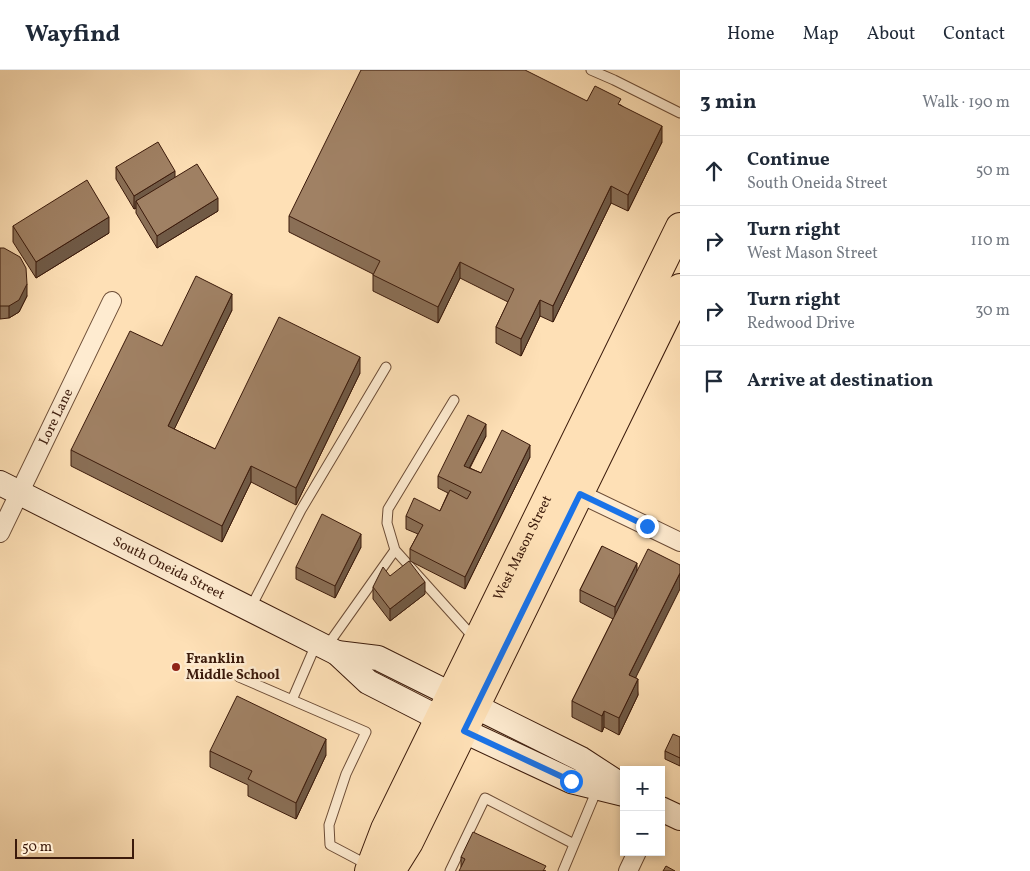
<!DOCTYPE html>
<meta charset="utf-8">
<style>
:root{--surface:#fff;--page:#f2f2f3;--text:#1f2937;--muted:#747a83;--line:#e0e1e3}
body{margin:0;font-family:Vollkorn,serif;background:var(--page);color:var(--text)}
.controls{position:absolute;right:15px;bottom:15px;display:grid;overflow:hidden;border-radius:0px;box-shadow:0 2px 8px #0003}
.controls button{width:45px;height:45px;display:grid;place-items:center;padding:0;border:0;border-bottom:1px solid var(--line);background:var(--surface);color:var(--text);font:25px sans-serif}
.scale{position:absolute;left:15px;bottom:12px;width:119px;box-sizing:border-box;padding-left:5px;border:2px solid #3b1a0b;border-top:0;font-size:14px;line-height:18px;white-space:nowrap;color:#3b1a0b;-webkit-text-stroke:4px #feebd0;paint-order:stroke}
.stop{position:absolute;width:15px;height:15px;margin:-11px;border:4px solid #1a73e8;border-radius:50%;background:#fff}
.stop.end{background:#1a73e8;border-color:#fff;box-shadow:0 1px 5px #0008}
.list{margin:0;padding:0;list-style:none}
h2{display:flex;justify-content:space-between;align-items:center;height:65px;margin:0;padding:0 20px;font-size:21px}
h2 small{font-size:16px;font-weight:400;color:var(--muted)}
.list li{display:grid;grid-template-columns:32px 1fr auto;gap:15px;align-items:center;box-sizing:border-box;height:70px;padding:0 20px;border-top:1px solid var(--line)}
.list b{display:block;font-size:19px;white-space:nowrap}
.list p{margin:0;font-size:16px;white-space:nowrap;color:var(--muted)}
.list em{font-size:16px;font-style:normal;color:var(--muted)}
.icon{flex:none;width:28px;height:28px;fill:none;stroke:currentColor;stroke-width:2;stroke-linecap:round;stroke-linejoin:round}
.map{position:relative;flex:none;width:680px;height:801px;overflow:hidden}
header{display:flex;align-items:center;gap:30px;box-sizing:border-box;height:70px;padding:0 25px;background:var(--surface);border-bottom:1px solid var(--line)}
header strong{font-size:24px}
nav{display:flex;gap:28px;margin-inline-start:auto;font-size:18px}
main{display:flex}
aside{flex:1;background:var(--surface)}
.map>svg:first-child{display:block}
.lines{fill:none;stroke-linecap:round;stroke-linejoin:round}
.lane-casing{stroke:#6c4c36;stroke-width:11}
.street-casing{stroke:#6c4c36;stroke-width:20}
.secondary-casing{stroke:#3b1a0b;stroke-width:26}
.primary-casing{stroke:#3b1a0b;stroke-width:30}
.lane{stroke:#feebd0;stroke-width:9}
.street{stroke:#feebd0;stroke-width:18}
.secondary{stroke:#feebd0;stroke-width:24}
.primary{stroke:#fee0b6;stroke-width:28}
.wall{fill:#8a6f56;stroke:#3b1a0b}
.shaded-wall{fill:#705a46;stroke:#3b1a0b}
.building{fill:#a08164;stroke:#3b1a0b}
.route{stroke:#1a73e8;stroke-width:6}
.poi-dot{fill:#8f2418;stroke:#feebd0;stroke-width:2}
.labels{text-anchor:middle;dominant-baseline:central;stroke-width:5;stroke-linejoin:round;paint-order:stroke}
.street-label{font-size:14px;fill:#3b1a0b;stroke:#feebd0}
.poi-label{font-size:14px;font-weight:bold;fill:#3b1a0b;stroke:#feebd0;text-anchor:start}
</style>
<header>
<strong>Wayfind</strong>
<nav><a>Home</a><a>Map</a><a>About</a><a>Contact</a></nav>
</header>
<main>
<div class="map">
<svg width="680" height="801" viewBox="0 0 680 801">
<rect width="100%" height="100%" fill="#fee0b6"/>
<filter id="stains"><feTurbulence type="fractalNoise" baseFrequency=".004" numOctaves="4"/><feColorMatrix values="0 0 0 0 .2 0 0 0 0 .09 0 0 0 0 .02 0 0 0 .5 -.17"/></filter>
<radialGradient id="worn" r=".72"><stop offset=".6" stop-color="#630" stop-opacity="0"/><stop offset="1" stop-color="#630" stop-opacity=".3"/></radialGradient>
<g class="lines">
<g class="lane-casing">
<path id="lane" d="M 591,0 L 614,10 L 680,43
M 454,330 L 388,439 L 387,453 L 395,480 L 475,569
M 250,539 L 301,440 L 386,297
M 327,576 L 395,480
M 239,607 L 366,662 L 346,704 L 329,755 L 330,775 L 368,795
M 292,630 L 317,572
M 450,801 L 485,728 L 574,774
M 563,801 L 598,717"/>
</g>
<g class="street-casing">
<g id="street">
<path d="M 570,419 L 680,472"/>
<path id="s1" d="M 0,463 L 112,231"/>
<path d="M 628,801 L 637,782"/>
</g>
</g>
<g class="secondary-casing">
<g id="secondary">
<path id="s2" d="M 0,413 L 337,583 L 368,612 L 464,661 L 571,711 L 624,724"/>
<path d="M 337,583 L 378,588 L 581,689 L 624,717"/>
<path d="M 661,739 L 680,748"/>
</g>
</g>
<g class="primary-casing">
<g id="primary">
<path id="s3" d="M 369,801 L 385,759 L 680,157"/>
<path d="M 391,801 L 409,772 L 680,218"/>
</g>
</g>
<use href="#lane" class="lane"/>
<use href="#street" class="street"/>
<use href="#secondary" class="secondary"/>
<use href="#primary" class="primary"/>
</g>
<path class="wall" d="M 587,31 L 621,35 L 662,72 L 628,141 L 611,133 L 553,252 L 540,246 L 521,286 L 496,273 L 496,257 L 508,232 L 460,208 L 438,253 L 373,221 L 373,204 L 289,162 L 289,146 Z
M 116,97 L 175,107 L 218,141 L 157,178 L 136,143 L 136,138 L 134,139 L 116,109 Z
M 13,156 L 109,163 L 36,208 L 13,172 Z
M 0,178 L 27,226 L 19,242 L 9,248 L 0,249 Z
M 232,240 L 174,359 L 215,379 L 360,303 L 296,435 L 251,412 L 222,472 L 71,396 L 71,380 L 162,276 Z
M 486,366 L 470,398 L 481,403 L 530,387 L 465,519 L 410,491 L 410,479 L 418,464 L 406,459 L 406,446 L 440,441 L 448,423 L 438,418 L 438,406 Z
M 602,476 L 636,608 L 638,625 L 619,665 L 604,657 L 602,662 L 572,647 L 572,631 L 613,549 L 580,532 L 580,520 Z
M 361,477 L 335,528 L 296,509 L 296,497 Z
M 390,506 L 425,524 L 390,551 L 373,529 L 373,517 Z
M 680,667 L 680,696 L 665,689 L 665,681 Z
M 210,681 L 326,685 L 296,749 L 248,726 L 248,715 L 210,697 Z
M 461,787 L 546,801 L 461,797 Z"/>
<path class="shaded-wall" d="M 662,56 L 662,72 L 628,141 L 628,125 Z
M 175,101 L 175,114 L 136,131 L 136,138 L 134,139 L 134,126 Z
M 611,116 L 611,133 L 553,252 L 553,236 Z
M 218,128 L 218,141 L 157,178 L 157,166 Z
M 109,147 L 109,163 L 36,208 L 36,192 Z
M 460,192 L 460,208 L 438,253 L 438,237 Z
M 27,214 L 27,226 L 19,242 L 9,248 L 9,236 Z
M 232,224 L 232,240 L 168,372 L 168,356 Z
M 540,230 L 540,246 L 521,286 L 521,269 Z
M 360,287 L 360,303 L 296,435 L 296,418 Z
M 486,354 L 486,366 L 464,408 L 464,396 Z
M 530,375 L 530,387 L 465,519 L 465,507 Z
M 251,396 L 251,412 L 222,472 L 222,456 Z
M 361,464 L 361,477 L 335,528 L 335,516 Z
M 637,493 L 637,505 L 615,550 L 615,537 Z
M 680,503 L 680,519 L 629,621 L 629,605 Z
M 425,512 L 425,524 L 390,551 L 390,539 Z
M 638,609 L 638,625 L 619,665 L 619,648 Z
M 604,641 L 604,657 L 602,662 L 602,646 Z
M 326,669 L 326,685 L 296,749 L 296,733 Z"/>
<path class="building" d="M 361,0 L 525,0 L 587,31 L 595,16 L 621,29 L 618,34 L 662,56 L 628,125 L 611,116 L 553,236 L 540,230 L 521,269 L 496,257 L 514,219 L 460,192 L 438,237 L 373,205 L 380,191 L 289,146 Z
M 158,72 L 175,101 L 134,126 L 116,97 Z
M 197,94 L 218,128 L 157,166 L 136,131 Z
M 87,110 L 109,147 L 36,192 L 13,156 Z
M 0,178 L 4,178 L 20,187 L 26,198 L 27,214 L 19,230 L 9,236 L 0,236 Z
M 196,206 L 232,224 L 168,356 L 215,379 L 279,247 L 360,287 L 296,418 L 251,396 L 222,456 L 71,380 L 130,261 L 162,276 Z
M 468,345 L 486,354 L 464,396 L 481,403 L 502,360 L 530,375 L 465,507 L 410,479 L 423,455 L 406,446 L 414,428 L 440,441 L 450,420 L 467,429 L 471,422 L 438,406 Z
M 322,444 L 361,464 L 335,516 L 296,497 Z
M 602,476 L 637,493 L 615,537 L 580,520 Z
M 648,479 L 680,495 L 680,503 L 629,605 L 638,609 L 619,648 L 604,641 L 602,646 L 572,631 Z
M 409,491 L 425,512 L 390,539 L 373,517 L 383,497 L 390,506 Z
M 237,626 L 326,669 L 296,733 L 248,709 L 252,701 L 210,681 Z
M 673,664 L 680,667 L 680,688 L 665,681 Z
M 473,762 L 546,796 L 543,801 L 459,801 L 465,789 L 461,787 Z
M 666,796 L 675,801 L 663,801 Z"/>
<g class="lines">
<path class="route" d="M 571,711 L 464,661 L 580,424 L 647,456"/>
</g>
<circle class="poi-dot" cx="176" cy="597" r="5"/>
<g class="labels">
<g class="street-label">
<text stroke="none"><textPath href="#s1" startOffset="129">Lore Lane</textPath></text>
<text stroke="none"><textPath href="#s3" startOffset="358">West Mason Street</textPath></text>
<text stroke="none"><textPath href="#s2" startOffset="189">South Oneida Street</textPath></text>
</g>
<g class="poi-label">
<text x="186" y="589">Franklin<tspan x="186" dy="16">Middle School</tspan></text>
</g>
</g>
<rect width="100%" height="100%" filter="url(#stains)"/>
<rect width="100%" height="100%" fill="url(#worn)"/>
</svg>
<div class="controls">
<button>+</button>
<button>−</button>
</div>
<div class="scale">50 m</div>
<div class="stop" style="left:571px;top:711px"></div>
<div class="stop end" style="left:647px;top:456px"></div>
</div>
<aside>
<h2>3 min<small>Walk · 190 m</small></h2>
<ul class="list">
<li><svg class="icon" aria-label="ahead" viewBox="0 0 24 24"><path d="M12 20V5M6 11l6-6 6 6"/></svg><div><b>Continue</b><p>South Oneida Street</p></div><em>50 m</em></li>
<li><svg class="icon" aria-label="right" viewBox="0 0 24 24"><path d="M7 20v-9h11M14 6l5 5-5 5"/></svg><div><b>Turn right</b><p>West Mason Street</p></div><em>110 m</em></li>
<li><svg class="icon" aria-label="right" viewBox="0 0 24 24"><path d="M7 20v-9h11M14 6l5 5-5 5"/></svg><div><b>Turn right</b><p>Redwood Drive</p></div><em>30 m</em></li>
<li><svg class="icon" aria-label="arrive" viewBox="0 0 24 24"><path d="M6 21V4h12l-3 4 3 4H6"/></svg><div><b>Arrive at destination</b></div></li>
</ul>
</aside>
</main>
